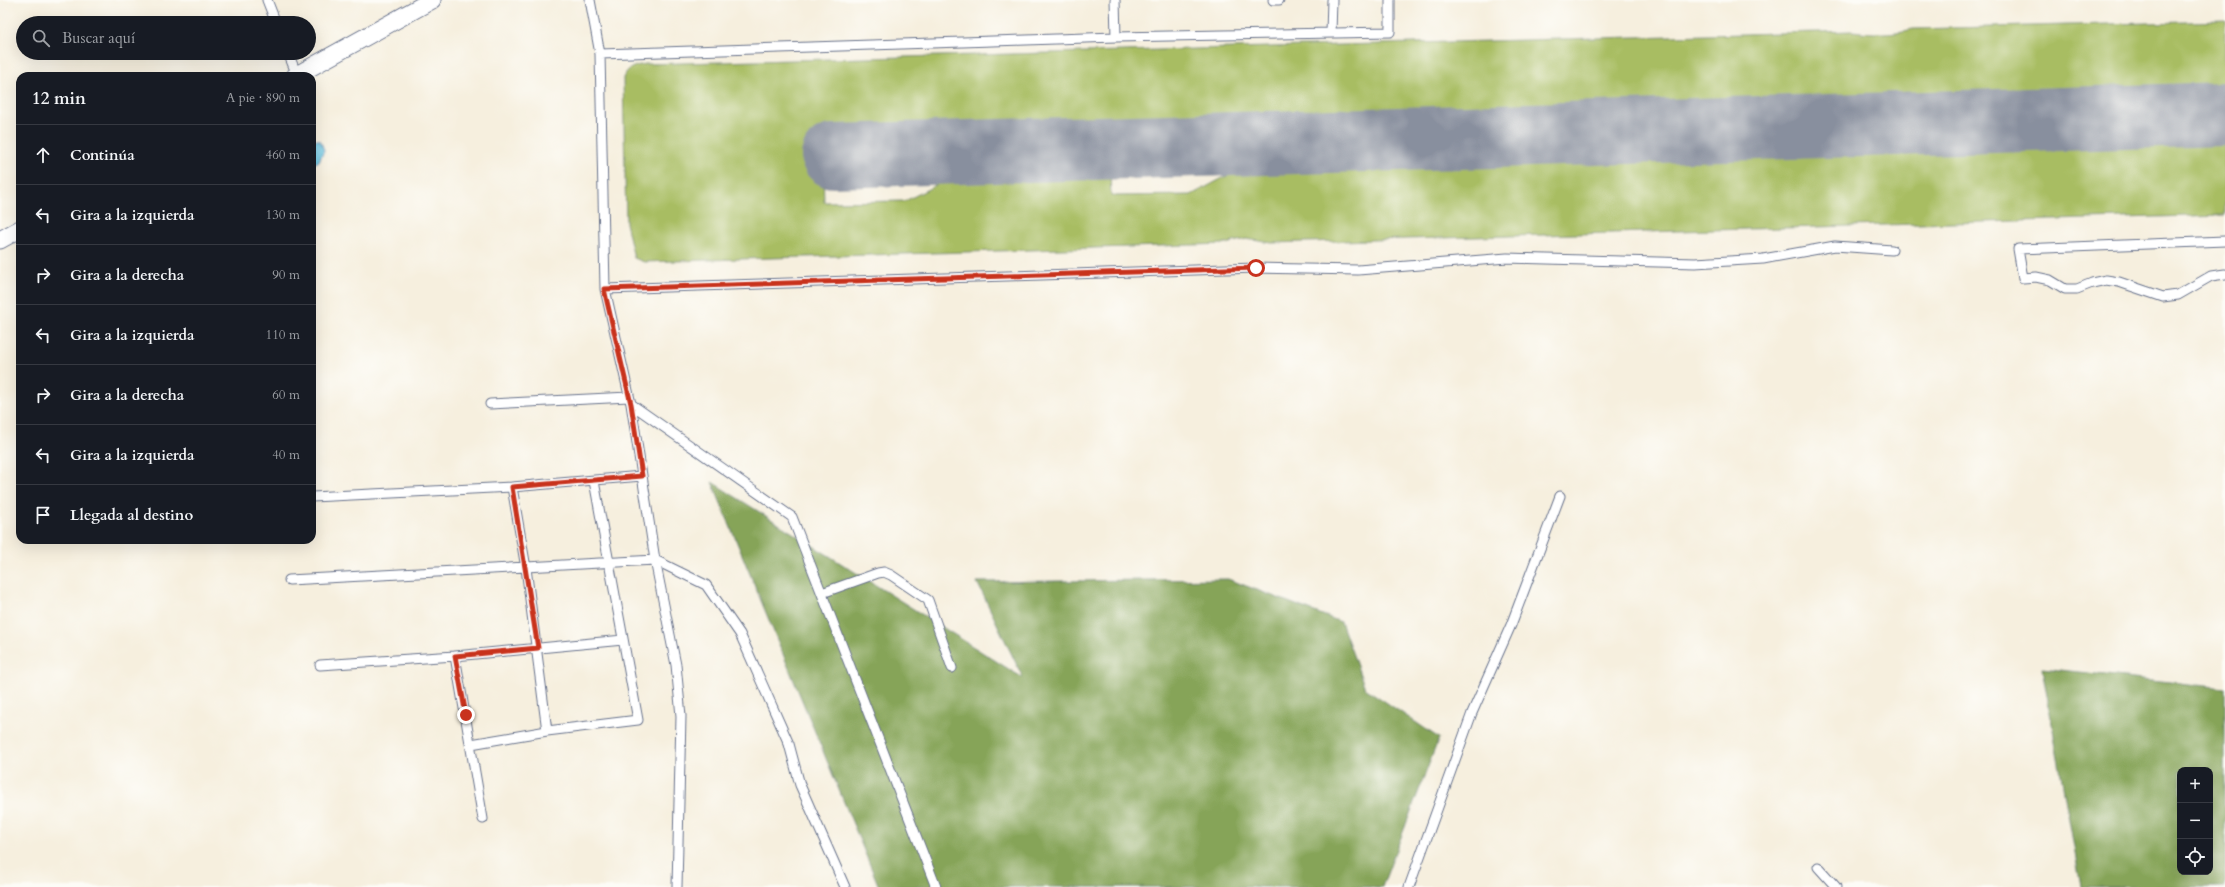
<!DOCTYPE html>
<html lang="es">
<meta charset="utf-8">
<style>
:root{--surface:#171b24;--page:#20242c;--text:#f1f3f6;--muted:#9ea1a6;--line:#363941}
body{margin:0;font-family:Cardo,serif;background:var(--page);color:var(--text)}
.controls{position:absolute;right:12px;bottom:12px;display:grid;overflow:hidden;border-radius:8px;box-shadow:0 4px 16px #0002}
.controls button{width:36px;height:36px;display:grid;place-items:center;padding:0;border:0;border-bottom:1px solid var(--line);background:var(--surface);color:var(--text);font:20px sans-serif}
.stop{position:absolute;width:12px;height:12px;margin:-9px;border:3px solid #c8321e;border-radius:50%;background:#fff}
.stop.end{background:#c8321e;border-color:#fff;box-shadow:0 1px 4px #0008}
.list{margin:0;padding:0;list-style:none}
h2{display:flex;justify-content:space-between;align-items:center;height:52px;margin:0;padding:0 16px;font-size:17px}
h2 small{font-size:13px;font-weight:400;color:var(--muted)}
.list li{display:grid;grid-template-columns:26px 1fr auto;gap:12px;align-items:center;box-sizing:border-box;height:60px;padding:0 16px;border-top:1px solid var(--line)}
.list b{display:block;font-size:15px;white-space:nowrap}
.list em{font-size:13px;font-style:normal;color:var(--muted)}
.icon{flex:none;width:22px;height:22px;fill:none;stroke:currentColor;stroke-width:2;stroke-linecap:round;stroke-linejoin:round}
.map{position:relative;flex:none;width:2225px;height:887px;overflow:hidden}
.search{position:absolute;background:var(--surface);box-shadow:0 4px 16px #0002;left:16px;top:16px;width:300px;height:44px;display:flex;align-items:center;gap:10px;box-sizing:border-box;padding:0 14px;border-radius:22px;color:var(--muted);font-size:15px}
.panel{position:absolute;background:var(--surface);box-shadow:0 4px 16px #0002;left:16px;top:72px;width:300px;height:472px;border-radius:12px}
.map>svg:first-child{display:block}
.green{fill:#a8bd62;stroke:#627660}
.forest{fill:#86a458;stroke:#506a5b;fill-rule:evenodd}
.water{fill:#64c3e2;stroke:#4079a0}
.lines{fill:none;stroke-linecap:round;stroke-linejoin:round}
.runway{stroke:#888f9e;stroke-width:64}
.street-casing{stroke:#68728b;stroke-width:11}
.highway-casing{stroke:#68728b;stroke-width:19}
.street{stroke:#fff;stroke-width:9}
.highway{stroke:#fff;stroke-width:17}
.route{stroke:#c8321e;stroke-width:5}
</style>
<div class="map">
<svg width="2225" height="887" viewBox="0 0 2225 887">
<rect width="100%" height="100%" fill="#fdfcf7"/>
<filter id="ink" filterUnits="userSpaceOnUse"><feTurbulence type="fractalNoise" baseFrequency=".025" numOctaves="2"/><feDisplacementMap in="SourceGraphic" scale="8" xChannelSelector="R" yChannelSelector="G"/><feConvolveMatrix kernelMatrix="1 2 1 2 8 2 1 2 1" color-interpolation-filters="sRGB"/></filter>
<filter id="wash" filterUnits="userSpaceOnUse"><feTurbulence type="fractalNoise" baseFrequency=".012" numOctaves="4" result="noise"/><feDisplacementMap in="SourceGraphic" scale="16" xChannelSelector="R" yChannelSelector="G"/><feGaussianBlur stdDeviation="0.9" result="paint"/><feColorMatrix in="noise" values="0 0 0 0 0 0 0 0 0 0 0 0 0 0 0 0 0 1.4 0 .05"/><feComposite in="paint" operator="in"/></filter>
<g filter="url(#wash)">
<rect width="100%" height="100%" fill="#f6efde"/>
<path class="green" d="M 2225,21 L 2225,91 L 822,133 L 824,202 L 905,201 L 961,172 L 1110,171 L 1111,196 L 1191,195 L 1249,164 L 2225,134 L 2225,215 L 1272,243 L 1246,239 L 1225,244 L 644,262 L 634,258 L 626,223 L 623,78 C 628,67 634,66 646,64 L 1853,31 C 1875,34 1892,34 1913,29 Z"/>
<path class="forest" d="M 712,482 L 1023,678 L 977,582 L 1228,579 L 1341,622 L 1365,688 L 1439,738 L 1382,887 L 879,887 Z
M 2042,668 L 2225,688 L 2225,887 L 2081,887 ZM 2180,770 L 2210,770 L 2210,872 L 2180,872 Z"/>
<path class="water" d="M 312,140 L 320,140 L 324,150 L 319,161 L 312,165 Z"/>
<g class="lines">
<path class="runway" d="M 833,156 L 2225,114"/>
</g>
</g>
<g filter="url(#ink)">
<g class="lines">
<g class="street-casing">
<path id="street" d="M 267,0 L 276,23
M 590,0 L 600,54 L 605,289 L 631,404 L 655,560 L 676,665 L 681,716 L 677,887
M 1115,0 L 1116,37
M 1273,0 L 1279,0
M 1331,33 L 1332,0
M 288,53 L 297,75
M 600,54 L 1116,37 L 1390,32 L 1390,0
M 2225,241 L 2018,249 L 2023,278 L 2036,277 L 2050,280 L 2065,289 L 2077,289 L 2092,283 L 2106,280 L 2119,282 L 2163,297 L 2178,295 L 2211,276 L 2225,274
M 605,289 L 1256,268 L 1358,270 L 1507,258 L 1695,263 L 1763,259 L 1835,246 L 1892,250
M 490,404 L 629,397
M 631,404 L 792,517 L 936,887
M 512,487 L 526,568 L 547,731
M 312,497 L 512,487 L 642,476
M 289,580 L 655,560 L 706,585 L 740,634 L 789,744 L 800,785 L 845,887
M 822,593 L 878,573 L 884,572 L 891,575 L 928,600 L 952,668
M 455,656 L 483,819
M 320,665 L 455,656 L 623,640
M 471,744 L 547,731 L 638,720 L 594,481
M 1818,867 L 1836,887
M 1409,887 L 1472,713 L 1511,625 L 1560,496"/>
</g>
<g class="highway-casing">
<path id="highway" d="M 295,76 L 432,0
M 0,240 L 20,229"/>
</g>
<use href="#street" class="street"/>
<use href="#highway" class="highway"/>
</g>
</g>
<g class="lines" filter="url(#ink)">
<path class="route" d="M 466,715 L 455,656 L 538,648 L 512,487 L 642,476 L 631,404 L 604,289 L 1256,268"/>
</g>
</svg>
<div class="controls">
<button>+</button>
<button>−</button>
<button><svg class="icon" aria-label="locate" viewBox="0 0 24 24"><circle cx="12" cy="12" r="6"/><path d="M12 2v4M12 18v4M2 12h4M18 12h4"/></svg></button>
</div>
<div class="stop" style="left:1256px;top:268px"></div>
<div class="stop end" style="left:466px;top:715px"></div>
<div class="search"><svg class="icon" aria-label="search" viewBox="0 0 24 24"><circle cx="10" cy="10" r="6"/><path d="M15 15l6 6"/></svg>Buscar aquí</div>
<section class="panel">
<h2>12 min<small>A pie · 890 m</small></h2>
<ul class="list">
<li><svg class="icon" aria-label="ahead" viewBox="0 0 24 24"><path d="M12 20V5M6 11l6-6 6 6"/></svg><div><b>Continúa</b></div><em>460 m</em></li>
<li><svg class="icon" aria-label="left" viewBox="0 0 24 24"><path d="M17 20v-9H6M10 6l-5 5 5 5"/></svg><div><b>Gira a la izquierda</b></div><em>130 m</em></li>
<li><svg class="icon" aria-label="right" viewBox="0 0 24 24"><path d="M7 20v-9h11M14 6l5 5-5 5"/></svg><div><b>Gira a la derecha</b></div><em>90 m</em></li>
<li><svg class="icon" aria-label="left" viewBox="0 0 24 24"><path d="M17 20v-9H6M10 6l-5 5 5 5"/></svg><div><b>Gira a la izquierda</b></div><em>110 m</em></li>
<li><svg class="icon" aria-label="right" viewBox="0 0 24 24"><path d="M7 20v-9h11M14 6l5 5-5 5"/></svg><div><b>Gira a la derecha</b></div><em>60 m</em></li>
<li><svg class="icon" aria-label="left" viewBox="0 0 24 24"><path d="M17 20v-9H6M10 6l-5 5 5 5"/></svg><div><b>Gira a la izquierda</b></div><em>40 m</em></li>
<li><svg class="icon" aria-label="arrive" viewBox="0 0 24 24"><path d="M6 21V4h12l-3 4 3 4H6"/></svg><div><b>Llegada al destino</b></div></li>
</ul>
</section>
</div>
